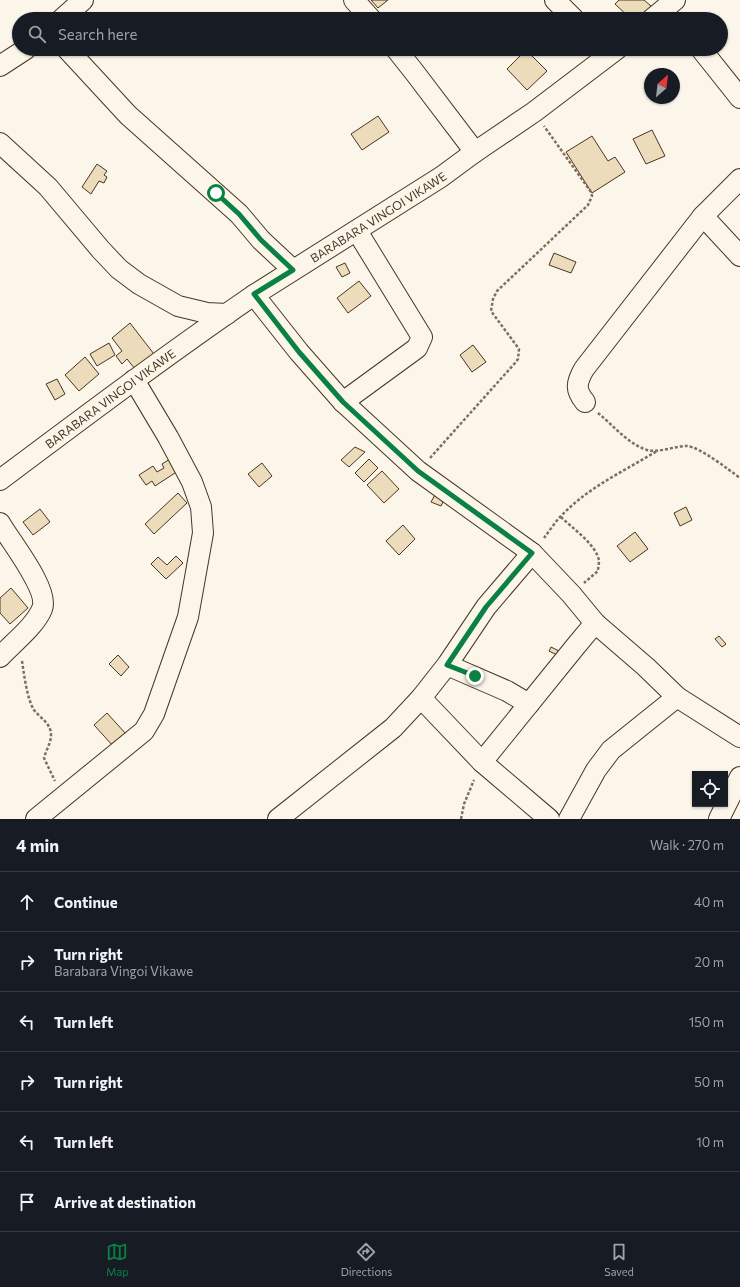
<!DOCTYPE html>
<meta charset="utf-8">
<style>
:root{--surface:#171b24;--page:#242831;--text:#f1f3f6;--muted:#9ea1a6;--line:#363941;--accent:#0b8043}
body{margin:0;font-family:Commissioner,sans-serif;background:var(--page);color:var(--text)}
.controls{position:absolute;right:12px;bottom:12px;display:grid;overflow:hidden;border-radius:0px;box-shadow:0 1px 3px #0004}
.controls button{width:36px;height:36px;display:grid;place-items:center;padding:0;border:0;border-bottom:1px solid var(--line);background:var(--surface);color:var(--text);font:20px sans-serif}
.compass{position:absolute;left:644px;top:68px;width:36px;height:36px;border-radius:50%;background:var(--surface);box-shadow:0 1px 3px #0004;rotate:28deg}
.stop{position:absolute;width:12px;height:12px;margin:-9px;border:3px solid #0b8043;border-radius:50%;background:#fff}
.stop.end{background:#0b8043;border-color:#fff;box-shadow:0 1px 4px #0008}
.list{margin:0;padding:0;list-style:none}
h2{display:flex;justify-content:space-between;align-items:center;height:52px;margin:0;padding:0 16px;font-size:17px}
h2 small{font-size:13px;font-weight:400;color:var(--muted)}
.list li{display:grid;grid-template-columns:26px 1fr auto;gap:12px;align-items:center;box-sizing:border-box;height:60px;padding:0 16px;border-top:1px solid var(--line)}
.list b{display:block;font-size:15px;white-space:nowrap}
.list p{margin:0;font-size:13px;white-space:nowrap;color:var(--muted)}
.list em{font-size:13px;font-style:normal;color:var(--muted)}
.icon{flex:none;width:22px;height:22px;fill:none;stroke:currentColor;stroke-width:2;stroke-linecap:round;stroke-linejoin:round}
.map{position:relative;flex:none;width:740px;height:819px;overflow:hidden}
.search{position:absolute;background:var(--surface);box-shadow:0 1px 3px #0004;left:12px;right:12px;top:12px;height:44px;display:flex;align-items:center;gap:10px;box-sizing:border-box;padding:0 14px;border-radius:22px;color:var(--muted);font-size:15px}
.sheet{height:412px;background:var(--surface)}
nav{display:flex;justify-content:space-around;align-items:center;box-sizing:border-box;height:56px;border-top:1px solid var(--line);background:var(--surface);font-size:11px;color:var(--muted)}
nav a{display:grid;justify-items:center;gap:2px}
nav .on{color:var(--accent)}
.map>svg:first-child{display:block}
.building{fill:#ecdcbc;stroke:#4a3520}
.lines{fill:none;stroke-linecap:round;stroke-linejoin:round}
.minor-casing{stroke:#4a3520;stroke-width:22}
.path{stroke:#7f6f5c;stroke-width:2.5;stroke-dasharray:3 2;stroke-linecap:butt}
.minor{stroke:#fbf6e9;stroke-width:20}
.route{stroke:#0b8043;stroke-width:5}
.labels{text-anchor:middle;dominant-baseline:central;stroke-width:3;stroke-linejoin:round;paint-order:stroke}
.street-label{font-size:12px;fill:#4a3520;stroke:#fbf6e9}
</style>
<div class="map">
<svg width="740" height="819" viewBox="0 0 740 819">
<rect width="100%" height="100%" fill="#fbf6e9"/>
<path class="building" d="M 371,0 L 388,0 L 378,8 Z
M 619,0 L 644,0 L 651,6 L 638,19 L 631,19 L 615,4 Z
M 526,50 L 547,71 L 527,90 L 507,69 Z
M 378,116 L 389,132 L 362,150 L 351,134 Z
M 652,130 L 665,156 L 646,164 L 633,139 Z
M 592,136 L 608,161 L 615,157 L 625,172 L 592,193 L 566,152 Z
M 97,164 L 107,171 L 104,175 L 107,177 L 104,183 L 99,181 L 91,194 L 82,187 Z
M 554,253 L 576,262 L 571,273 L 549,265 Z
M 345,263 L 350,273 L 342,277 L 336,267 Z
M 359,281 L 371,296 L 348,313 L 337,298 Z
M 130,323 L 154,354 L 135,369 L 127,359 L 122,364 L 116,356 L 122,351 L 112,338 Z
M 109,343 L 115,355 L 97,366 L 90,354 Z
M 473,345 L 486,362 L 472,372 L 460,355 Z
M 85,357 L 99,374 L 79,391 L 65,375 Z
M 57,379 L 65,394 L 55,400 L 46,384 Z
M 355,447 L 365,452 L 349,467 L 341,460 Z
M 170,459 L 178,471 L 155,486 L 152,481 L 146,485 L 139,475 L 153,466 L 157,472 L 164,468 L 162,464 Z
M 369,459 L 378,468 L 364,482 L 355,473 Z
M 262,463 L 272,476 L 259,487 L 248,474 Z
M 382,471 L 399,489 L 384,503 L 367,485 Z
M 437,491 L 446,496 L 441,506 L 431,502 Z
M 178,493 L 187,503 L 154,534 L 145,524 Z
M 686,507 L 692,520 L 680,526 L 674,513 Z
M 40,509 L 50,522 L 33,535 L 23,522 Z
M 403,525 L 415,539 L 399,555 L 386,541 Z
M 635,532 L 648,549 L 630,562 L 617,546 Z
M 176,556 L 183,563 L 166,579 L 151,564 L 158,557 L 167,565 Z
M 11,588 L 28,608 L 10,624 L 0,613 L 0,598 Z
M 719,636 L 726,644 L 722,647 L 715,639 Z
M 551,647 L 559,651 L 557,655 L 549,651 Z
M 118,655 L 129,667 L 121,676 L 109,664 Z
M 107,713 L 126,734 L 113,746 L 94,725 Z"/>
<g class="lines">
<g class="minor-casing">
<g id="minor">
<path d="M 354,0 L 371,19"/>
<path d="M 555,0 L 574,19"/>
<path d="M 62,19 L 83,0"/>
<path d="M 652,19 L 675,0"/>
<path d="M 67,49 L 128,115 L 239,214 L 261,240 L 293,270"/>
<path d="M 396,49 L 415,73 L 475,152"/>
<path d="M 701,49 L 740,98"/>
<path d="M 0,66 L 26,49"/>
<path d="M 0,143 L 48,187 L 101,250 L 119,269 L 139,284 L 178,306 L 207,313 L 227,314"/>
<path d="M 703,216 L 740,256"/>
<path d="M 254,295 L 299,352 L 343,402 L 418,471 L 532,553 L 571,594 L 595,623 L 646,667 L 677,697 L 740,737"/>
<path d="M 343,402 L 417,348 L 422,337 L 357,231"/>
<path d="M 585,402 C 575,390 576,383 584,369 L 703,216 L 740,179"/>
<path id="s1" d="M 0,480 C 84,417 168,354 254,295 L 441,177 L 475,152 L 534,112 L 617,49"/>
<path d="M 0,523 C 10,541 50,590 42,609 C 35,626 13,643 0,657"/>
<path d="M 447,665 L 507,691 L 529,704"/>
<path d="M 421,698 L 482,762 L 549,819"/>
<path d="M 482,762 L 575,647 L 595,623"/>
<path d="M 36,819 L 144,731 L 154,714 L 188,617 L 203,533 L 201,507 L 192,482 L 168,437 L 134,380"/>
<path d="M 278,819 L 393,728 L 421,698 L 447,665 L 486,607 L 532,553"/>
<path d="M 569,819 L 596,770 L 611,750 L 677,697"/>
<path d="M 719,819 L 740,777"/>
</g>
</g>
<path class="path" d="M 598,413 C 613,425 628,444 647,450 C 660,453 674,446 687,446 C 700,447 729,470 740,478
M 430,458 L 515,363 L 518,359 L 519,349 L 491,311 L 493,299 L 497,291 L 588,205 L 592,196 L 591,192 L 544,126
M 561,517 C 572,528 597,545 599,561 C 599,564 598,568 598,571 L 584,583
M 544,538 C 550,530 557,519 565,512 C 591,486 626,470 657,451
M 22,661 C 24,674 27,699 34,710 C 40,718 51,723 51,735 C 51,743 46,750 44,758 L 55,781
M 461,819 L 464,804 L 474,780"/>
<use href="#minor" class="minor"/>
</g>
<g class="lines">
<path class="route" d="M 216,193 L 239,214 L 261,240 L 293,270 L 254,294 L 299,352 L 343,402 L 418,471 L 532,553 L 486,607 L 447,665 L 475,676"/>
</g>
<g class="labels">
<g class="street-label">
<text stroke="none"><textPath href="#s1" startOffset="461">BARABARA VINGOI VIKAWE</textPath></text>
<text stroke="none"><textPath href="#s1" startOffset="137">BARABARA VINGOI VIKAWE</textPath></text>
</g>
</g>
</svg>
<div class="controls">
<button><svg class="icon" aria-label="locate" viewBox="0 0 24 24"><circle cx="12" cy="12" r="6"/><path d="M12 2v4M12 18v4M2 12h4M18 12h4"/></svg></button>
</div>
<svg class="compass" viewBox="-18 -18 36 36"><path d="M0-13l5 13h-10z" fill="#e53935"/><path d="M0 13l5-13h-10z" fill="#9ea1a6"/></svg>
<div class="stop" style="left:216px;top:193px"></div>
<div class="stop end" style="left:475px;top:676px"></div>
<div class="search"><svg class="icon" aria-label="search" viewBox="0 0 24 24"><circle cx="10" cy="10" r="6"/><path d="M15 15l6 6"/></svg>Search here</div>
</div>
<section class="sheet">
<h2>4 min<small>Walk · 270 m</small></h2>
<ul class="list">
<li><svg class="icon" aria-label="ahead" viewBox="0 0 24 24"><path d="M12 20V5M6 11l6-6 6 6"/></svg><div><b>Continue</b></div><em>40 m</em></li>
<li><svg class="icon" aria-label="right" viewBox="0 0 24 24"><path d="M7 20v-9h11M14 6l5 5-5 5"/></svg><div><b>Turn right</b><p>Barabara Vingoi Vikawe</p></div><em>20 m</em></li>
<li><svg class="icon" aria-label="left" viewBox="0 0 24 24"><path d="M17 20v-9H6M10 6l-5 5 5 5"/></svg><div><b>Turn left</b></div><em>150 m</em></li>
<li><svg class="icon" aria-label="right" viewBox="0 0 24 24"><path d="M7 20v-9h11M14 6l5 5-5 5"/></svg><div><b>Turn right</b></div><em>50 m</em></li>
<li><svg class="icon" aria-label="left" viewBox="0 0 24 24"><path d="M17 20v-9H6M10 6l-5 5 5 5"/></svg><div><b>Turn left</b></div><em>10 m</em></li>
<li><svg class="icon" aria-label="arrive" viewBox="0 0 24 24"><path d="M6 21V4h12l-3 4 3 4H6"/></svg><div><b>Arrive at destination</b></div></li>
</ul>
</section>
<nav>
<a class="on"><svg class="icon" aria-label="map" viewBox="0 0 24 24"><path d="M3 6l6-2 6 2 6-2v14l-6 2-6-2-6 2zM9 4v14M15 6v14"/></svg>Map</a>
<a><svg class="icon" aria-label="directions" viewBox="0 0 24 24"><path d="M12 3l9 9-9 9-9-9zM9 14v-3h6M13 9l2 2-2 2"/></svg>Directions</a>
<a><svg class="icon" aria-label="saved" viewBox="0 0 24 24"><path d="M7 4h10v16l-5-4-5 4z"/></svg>Saved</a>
</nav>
